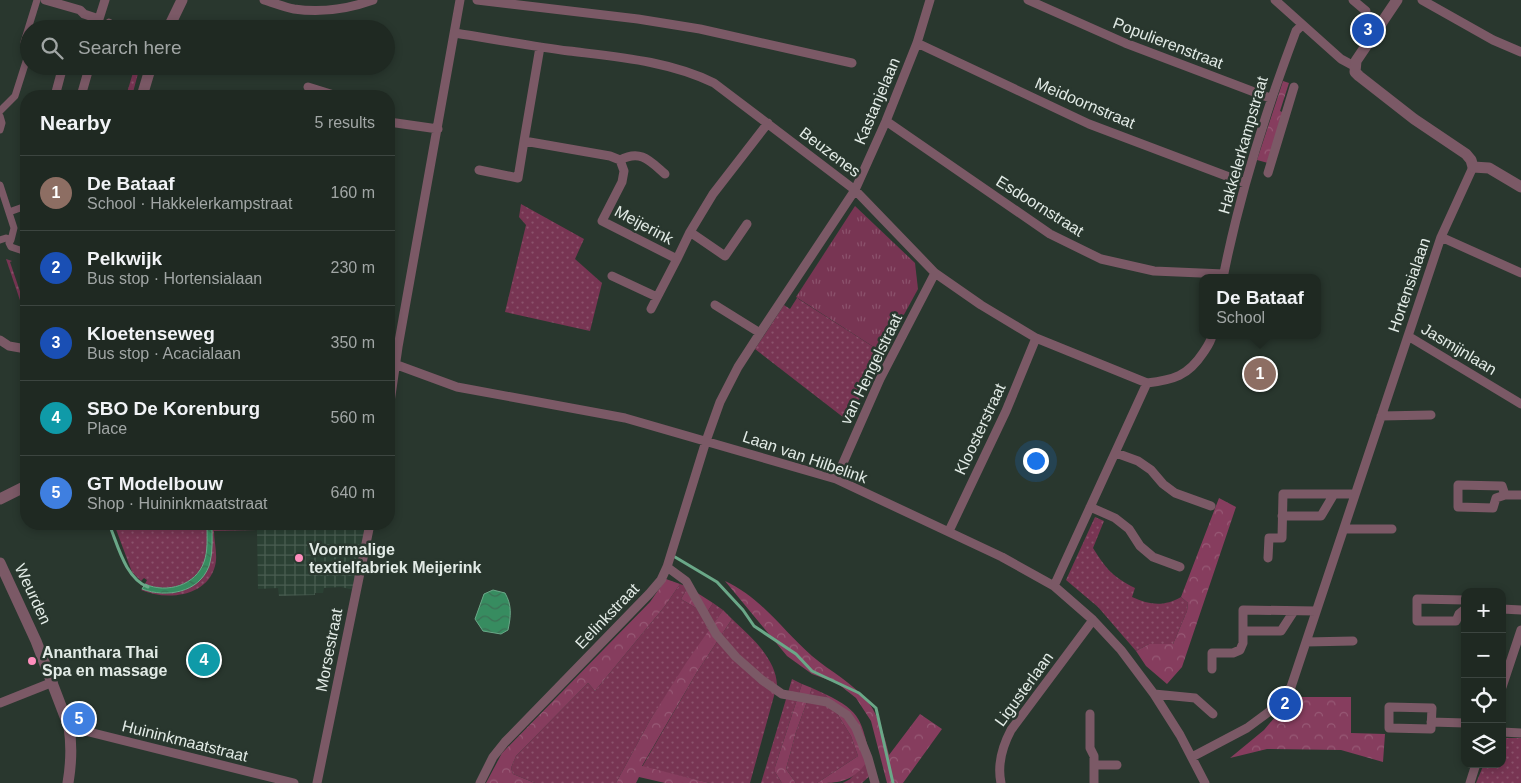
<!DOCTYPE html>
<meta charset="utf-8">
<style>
:root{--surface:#1f2922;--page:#27312a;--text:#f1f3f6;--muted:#a1a6a5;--line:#3c4540;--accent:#fe8ebd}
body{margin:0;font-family:Helvetica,sans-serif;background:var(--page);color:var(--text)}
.controls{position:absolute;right:15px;bottom:15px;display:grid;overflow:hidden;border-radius:10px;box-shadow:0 2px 8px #0003}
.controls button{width:45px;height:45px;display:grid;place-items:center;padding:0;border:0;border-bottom:1px solid var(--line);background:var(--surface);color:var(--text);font:25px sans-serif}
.you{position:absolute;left:1035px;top:460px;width:18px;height:18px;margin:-12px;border:4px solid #fff;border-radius:50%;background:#1a73e8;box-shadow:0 0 0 8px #1a73e833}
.badge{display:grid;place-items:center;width:32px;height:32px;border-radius:50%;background:var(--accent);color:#fff;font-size:16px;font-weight:700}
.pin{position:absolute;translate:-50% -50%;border:2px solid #fff;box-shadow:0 1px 5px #0006}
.popup{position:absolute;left:1199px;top:274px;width:122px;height:65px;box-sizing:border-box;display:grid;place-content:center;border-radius:10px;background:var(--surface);filter:drop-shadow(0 1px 4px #0005);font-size:16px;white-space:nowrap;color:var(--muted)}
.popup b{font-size:19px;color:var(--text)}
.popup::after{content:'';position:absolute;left:50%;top:100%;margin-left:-10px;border:10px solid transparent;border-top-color:var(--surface)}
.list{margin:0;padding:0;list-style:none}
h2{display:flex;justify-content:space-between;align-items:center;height:65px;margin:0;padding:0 20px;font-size:21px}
h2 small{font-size:16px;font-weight:400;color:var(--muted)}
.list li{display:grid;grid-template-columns:32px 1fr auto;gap:15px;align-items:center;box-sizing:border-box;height:75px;padding:0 20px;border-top:1px solid var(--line)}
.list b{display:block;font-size:19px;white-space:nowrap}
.list p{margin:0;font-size:16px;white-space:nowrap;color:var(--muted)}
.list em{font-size:16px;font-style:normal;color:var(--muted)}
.icon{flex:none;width:28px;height:28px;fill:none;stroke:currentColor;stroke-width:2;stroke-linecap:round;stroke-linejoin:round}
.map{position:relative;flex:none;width:1521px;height:783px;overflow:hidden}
.search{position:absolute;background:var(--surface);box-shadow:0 2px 8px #0003;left:20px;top:20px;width:375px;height:55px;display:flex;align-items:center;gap:12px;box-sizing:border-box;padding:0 18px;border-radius:28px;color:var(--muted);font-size:19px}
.panel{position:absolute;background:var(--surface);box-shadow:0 2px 8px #0003;left:20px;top:90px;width:375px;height:440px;border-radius:20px}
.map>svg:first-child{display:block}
.industrial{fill:url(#industrial-grid)}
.grass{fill:url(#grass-dots)}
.forest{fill:url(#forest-crowns)}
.park{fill:url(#park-tufts)}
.water{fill:url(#water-waves);stroke:#6aa888}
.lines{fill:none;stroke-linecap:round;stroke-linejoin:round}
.stream{stroke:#6aa888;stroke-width:3}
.pedestrian{stroke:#7b5966;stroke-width:7}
.minor{stroke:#7b5966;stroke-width:9}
.tertiary{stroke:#7b5966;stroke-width:11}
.poi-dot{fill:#fe8ebd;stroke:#29372e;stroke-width:2}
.labels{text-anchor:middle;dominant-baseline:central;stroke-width:5;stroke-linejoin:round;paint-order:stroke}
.street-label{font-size:16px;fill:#e2ebe6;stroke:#29372e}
.poi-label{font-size:16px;font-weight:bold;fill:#e2ebe6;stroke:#29372e;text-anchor:start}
</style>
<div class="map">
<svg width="1521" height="783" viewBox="0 0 1521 783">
<defs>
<pattern id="industrial-grid" width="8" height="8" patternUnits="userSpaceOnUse" patternTransform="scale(1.25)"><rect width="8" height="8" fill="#2b4134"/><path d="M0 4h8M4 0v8" fill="none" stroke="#495d51"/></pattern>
<pattern id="grass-dots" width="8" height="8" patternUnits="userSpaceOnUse" patternTransform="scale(1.25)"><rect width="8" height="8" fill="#783553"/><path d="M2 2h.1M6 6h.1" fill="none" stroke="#8b526c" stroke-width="1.8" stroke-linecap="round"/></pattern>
<pattern id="forest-crowns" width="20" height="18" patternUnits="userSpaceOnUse" patternTransform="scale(1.25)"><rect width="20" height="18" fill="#863d5e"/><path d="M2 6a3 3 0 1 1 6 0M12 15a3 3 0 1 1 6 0" fill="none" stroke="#975975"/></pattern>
<pattern id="park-tufts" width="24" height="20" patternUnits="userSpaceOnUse" patternTransform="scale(1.25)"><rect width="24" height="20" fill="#783553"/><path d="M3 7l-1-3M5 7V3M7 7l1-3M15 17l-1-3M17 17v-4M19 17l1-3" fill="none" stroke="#8b526c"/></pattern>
<pattern id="water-waves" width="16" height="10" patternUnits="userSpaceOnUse" patternTransform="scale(1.25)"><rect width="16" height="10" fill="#378c60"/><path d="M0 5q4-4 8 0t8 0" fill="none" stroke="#3c7055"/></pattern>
</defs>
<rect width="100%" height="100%" fill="#29372e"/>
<path class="industrial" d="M 117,524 L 175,524 L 175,528 L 119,529 Z
M 195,524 L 372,524 L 358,591 L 341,587 L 324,588 L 323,593 L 315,593 L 315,595 L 279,596 L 278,588 L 258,589 L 257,530 L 214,531 Z"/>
<path class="grass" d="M 135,66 L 140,66 L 132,96 L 126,96 Z
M 521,204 L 584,239 L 575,259 L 602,283 L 590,331 L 505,312 L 526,225 L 519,217 Z
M 6,259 L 12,261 L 10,262 L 26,309 L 26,318 Z
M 797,298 L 883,353 L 848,421 L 755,349 L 784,305 L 790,309 Z
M 1095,517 L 1104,521 L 1093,548 C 1106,569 1113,577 1135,588 L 1132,597 C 1149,605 1164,607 1181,597 L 1188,603 L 1187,611 L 1173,644 L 1149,644 L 1136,651 L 1098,607 L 1066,580 Z
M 114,524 L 122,524 L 124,529 L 175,528 L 175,524 L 257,524 L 257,530 L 214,531 C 214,542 218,555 215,566 C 207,597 166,601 141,590 L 142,589 C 156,594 174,596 188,588 C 196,584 203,572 209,565 L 207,527 C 207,537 208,548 206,558 C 199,584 168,594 145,584 L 147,580 L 144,578 L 141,581 L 132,572 Z
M 680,584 L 688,587 L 681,599 L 706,614 L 713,603 L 723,610 L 650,720 L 616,783 L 535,783 L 513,774 L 511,768 L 516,756 L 588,683 L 595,691 L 665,606 Z
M 732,619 C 750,636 776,658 777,685 L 750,783 L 710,783 L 642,767 L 697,672 Z
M 792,679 L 802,684 L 775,767 L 775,772 L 782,783 L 761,783 Z
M 812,688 L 825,694 L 851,736 L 858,756 L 817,783 L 796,783 L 786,769 L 796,732 Z
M 1502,738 L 1521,738 L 1521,783 L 1476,783 L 1484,764 L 1502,764 Z
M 866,762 L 874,772 L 862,783 L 843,783 L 850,779 Z"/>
<path class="forest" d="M 1283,81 L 1289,83 L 1280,111 L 1284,113 L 1268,163 L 1257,160 Z
M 1219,498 L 1236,507 L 1182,667 L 1167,684 L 1146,666 L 1136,651 L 1149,644 L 1173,644 L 1187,611 L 1188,603 L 1181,597 Z
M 666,579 L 680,584 L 665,606 L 595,691 L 588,683 L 516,756 L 511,768 L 513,774 L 535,783 L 486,783 L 502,753 L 650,602 Z
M 725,581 C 762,598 782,630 812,656 C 831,672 852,682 868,702 C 879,716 885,738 889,755 L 920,714 L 942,729 L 903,783 L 887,783 L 871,721 L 856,698 L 837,683 L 812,674 L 787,656 Z
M 688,587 L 713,603 L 706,614 L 681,599 Z
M 723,610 L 732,619 L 697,672 L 642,766 L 710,783 L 665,783 L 639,777 L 636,783 L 616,783 L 650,720 L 686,663 Z
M 802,684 L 812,688 L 796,732 L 786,769 L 796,783 L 782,783 L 775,772 L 775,767 Z
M 825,694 C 863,712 861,722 871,760 C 865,762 864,767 859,771 C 847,783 834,783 817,783 L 858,756 L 851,736 Z
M 1292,697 L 1351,697 L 1351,733 L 1385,734 L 1383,762 L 1341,750 L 1267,749 L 1230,758 L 1264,730 Z"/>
<path class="park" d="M 855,206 L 915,263 L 918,289 L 883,353 L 796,297 Z"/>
<path class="water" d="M 212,526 C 212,539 213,553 209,566 C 199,593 166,598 142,589 L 145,584 C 167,594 196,585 204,562 C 208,551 207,538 207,527 Z
M 493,590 L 505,593 C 512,605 511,616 508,630 L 501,634 L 483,631 L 475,619 L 484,594 Z"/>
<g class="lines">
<path class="stream" d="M 109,524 C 118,545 125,578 148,587
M 675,557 L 717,582 L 743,610 L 754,626 L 796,654 L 812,671 L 859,693 L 876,708 L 893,783"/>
<path class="pedestrian" d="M 107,29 L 109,22
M 29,50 L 24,42 L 37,0
M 0,111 L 15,96 L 29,52
M 0,116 L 2,123 L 0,130
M 0,185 L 14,228 L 11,240
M 9,212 L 26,206
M 0,240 L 6,238 L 11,240 L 9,243 L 11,247 L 26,252"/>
<path class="minor" d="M 45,0 L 80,10 L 84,14 L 99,19 L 105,0
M 264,0 C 274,3 284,7 294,9 C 321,13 348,9 373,0
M 477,0 L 638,19 L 700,29 L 852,63
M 1028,0 L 1125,43 L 1270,98
M 1275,0 L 1341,59 L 1354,66
M 1353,0 L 1366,11
M 1422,0 L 1493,40 L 1521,52
M 455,33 C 493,39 531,46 569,51 C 618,57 669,61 714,83 L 855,190 L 935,273 L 981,305 L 1036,338 L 1147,383
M 917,43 L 1089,124 L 1245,183
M 540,47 L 524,141 L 610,156 L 620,160 L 624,171 L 622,182 L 602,221 L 677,259 L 690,232 L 713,194 L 768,123
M 308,87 L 337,96
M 55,96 L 63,66
M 81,96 L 89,68 L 91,66
M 886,121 L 1050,234 L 1101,259 L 1154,271 L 1224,274
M 389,122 L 438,129
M 620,160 C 641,149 650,161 665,174
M 479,170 L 518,178 L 524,141
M 1268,173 L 1294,87
M 690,232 L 725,256 L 747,224
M 1441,237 L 1521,273
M 612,276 L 657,297
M 1223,278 C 1240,191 1265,113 1296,31 L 1302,25
M 715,305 L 760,333
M 651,309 L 677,259
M 1408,336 L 1521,404
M 0,340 L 9,346 L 26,349
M 389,362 L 457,387 L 625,418 L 836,479 L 1002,557 L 1054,586 L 1093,620 L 1121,650 L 1154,694 L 1180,735 L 1205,783
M 389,409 L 398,347 L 460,0
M 1381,416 L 1431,415
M 1116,453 L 1138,461 L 1151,470 L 1163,484 L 1175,493 L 1211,506
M 836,479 L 880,379 L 935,273
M 1505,495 L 1502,486 L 1458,485 L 1458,507 L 1493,508 L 1496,498 L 1505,495 L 1521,495
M 1090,507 L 1115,518 L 1129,529 L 1140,546 L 1153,557 L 1180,567
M 1282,516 L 1321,516 L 1334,494
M 1344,529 L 1392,529
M 949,531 L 1006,411 L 1036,338
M 1268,558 L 1269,538 L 1282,538 L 1283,494 L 1355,494
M 667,567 L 686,581 L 716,634 L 736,657 L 762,680 L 782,694 L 827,702 L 847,715 L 856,728 L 868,758 L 875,783
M 1054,586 L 1147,383 C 1173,380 1188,376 1203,353 C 1207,347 1211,342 1212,335
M 1465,600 L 1417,599 L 1417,621 L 1456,621 L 1459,614 L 1465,609
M 1502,609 L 1521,610
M 1294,611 L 1281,631 L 1243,631 L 1243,610 L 1316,611
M 1306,642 L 1353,641
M 1212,669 L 1212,653 L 1233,653 L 1240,650 L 1243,643 L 1243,631
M 1502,687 L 1521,630
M 1154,694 L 1195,698 L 1213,714
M 0,703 L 53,682
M 1389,707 L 1432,708 L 1431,729 L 1389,728 Z
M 1090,714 L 1090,748 L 1094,756 L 1094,783
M 1431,722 L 1465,723
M 69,727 L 294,783
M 1502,732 L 1521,733
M 1192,757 L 1247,728 L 1270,711 L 1291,687 L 1441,237 L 1473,167
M 1094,765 L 1117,765
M 317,783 L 370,524
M 480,783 L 493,757 L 505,742 L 649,594 L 661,580 L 667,567 L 706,441 L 720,402 L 738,367 L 760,333 L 855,190 L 886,121 L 917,43 L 930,0
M 1001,783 C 997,764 1002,747 1011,730 L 1093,620
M 1470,783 L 1476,764"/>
<path class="tertiary" d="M 1397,0 L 1356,61 L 1355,72 L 1359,76 L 1414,119 L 1466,154 L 1471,160 L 1473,167 L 1489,168 L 1521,187
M 168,29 L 182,0
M 142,96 L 151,66
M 0,499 L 26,486
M 0,563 L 36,641 L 69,727 C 72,746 71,765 68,783"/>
</g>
<g class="poi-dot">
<circle cx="299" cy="558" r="5"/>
<circle cx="32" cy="661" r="5"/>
</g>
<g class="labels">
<g class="street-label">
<text transform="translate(1168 43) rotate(21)">Populierenstraat</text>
<text transform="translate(877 101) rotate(-67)">Kastanjelaan</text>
<text transform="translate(1085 103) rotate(23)">Meidoornstraat</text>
<text transform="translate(1243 145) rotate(-74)">Hakkelerkampstraat</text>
<text transform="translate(830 152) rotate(37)">Beuzenes</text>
<text transform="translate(1040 206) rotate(32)">Esdoornstraat</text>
<text transform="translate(644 225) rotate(28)">Meijerink</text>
<text transform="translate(1409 285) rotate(-71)">Hortensialaan</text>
<text transform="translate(1459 349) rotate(31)">Jasmijnlaan</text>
<text transform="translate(871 369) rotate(-64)">van Hengelstraat</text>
<text transform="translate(980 429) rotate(-65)">Kloosterstraat</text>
<text transform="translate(805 457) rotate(19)">Laan van Hilbelink</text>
<text transform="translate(33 594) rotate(65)">Weurden</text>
<text transform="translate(607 616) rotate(-46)">Eelinkstraat</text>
<text transform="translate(329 650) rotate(-79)">Morsestraat</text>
<text transform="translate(1024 689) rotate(-54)">Ligusterlaan</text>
<text transform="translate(185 741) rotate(14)">Huininkmaatstraat</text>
</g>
<g class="poi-label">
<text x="309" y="549">Voormalige<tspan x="309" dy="18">textielfabriek Meijerink</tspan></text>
<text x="42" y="652">Ananthara Thai<tspan x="42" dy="18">Spa en massage</tspan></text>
</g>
</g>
</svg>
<div class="controls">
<button>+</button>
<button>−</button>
<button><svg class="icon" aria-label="locate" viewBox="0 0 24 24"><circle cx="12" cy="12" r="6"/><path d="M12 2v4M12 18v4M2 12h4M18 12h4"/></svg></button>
<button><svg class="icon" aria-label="layers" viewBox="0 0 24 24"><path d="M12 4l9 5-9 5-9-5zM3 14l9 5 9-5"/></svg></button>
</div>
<div class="you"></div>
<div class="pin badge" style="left:1260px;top:374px;background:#8d6e63">1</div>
<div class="popup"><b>De Bataaf</b>School</div>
<div class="pin badge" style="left:1285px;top:704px;background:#1a4fb4">2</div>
<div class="pin badge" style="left:1368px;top:30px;background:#1a4fb4">3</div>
<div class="pin badge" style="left:204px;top:660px;background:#0f9aa8">4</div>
<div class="pin badge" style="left:79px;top:719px;background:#3f7fe0">5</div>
<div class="search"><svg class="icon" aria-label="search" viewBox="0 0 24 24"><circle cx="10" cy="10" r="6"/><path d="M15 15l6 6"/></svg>Search here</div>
<section class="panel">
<h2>Nearby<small>5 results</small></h2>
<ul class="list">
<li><span class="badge" style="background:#8d6e63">1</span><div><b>De Bataaf</b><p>School · Hakkelerkampstraat</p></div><em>160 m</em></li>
<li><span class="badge" style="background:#1a4fb4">2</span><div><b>Pelkwijk</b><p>Bus stop · Hortensialaan</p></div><em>230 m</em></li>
<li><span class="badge" style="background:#1a4fb4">3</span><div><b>Kloetenseweg</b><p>Bus stop · Acacialaan</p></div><em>350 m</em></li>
<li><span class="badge" style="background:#0f9aa8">4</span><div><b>SBO De Korenburg</b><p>Place</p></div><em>560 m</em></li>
<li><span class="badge" style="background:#3f7fe0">5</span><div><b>GT Modelbouw</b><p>Shop · Huininkmaatstraat</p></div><em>640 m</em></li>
</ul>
</section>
</div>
